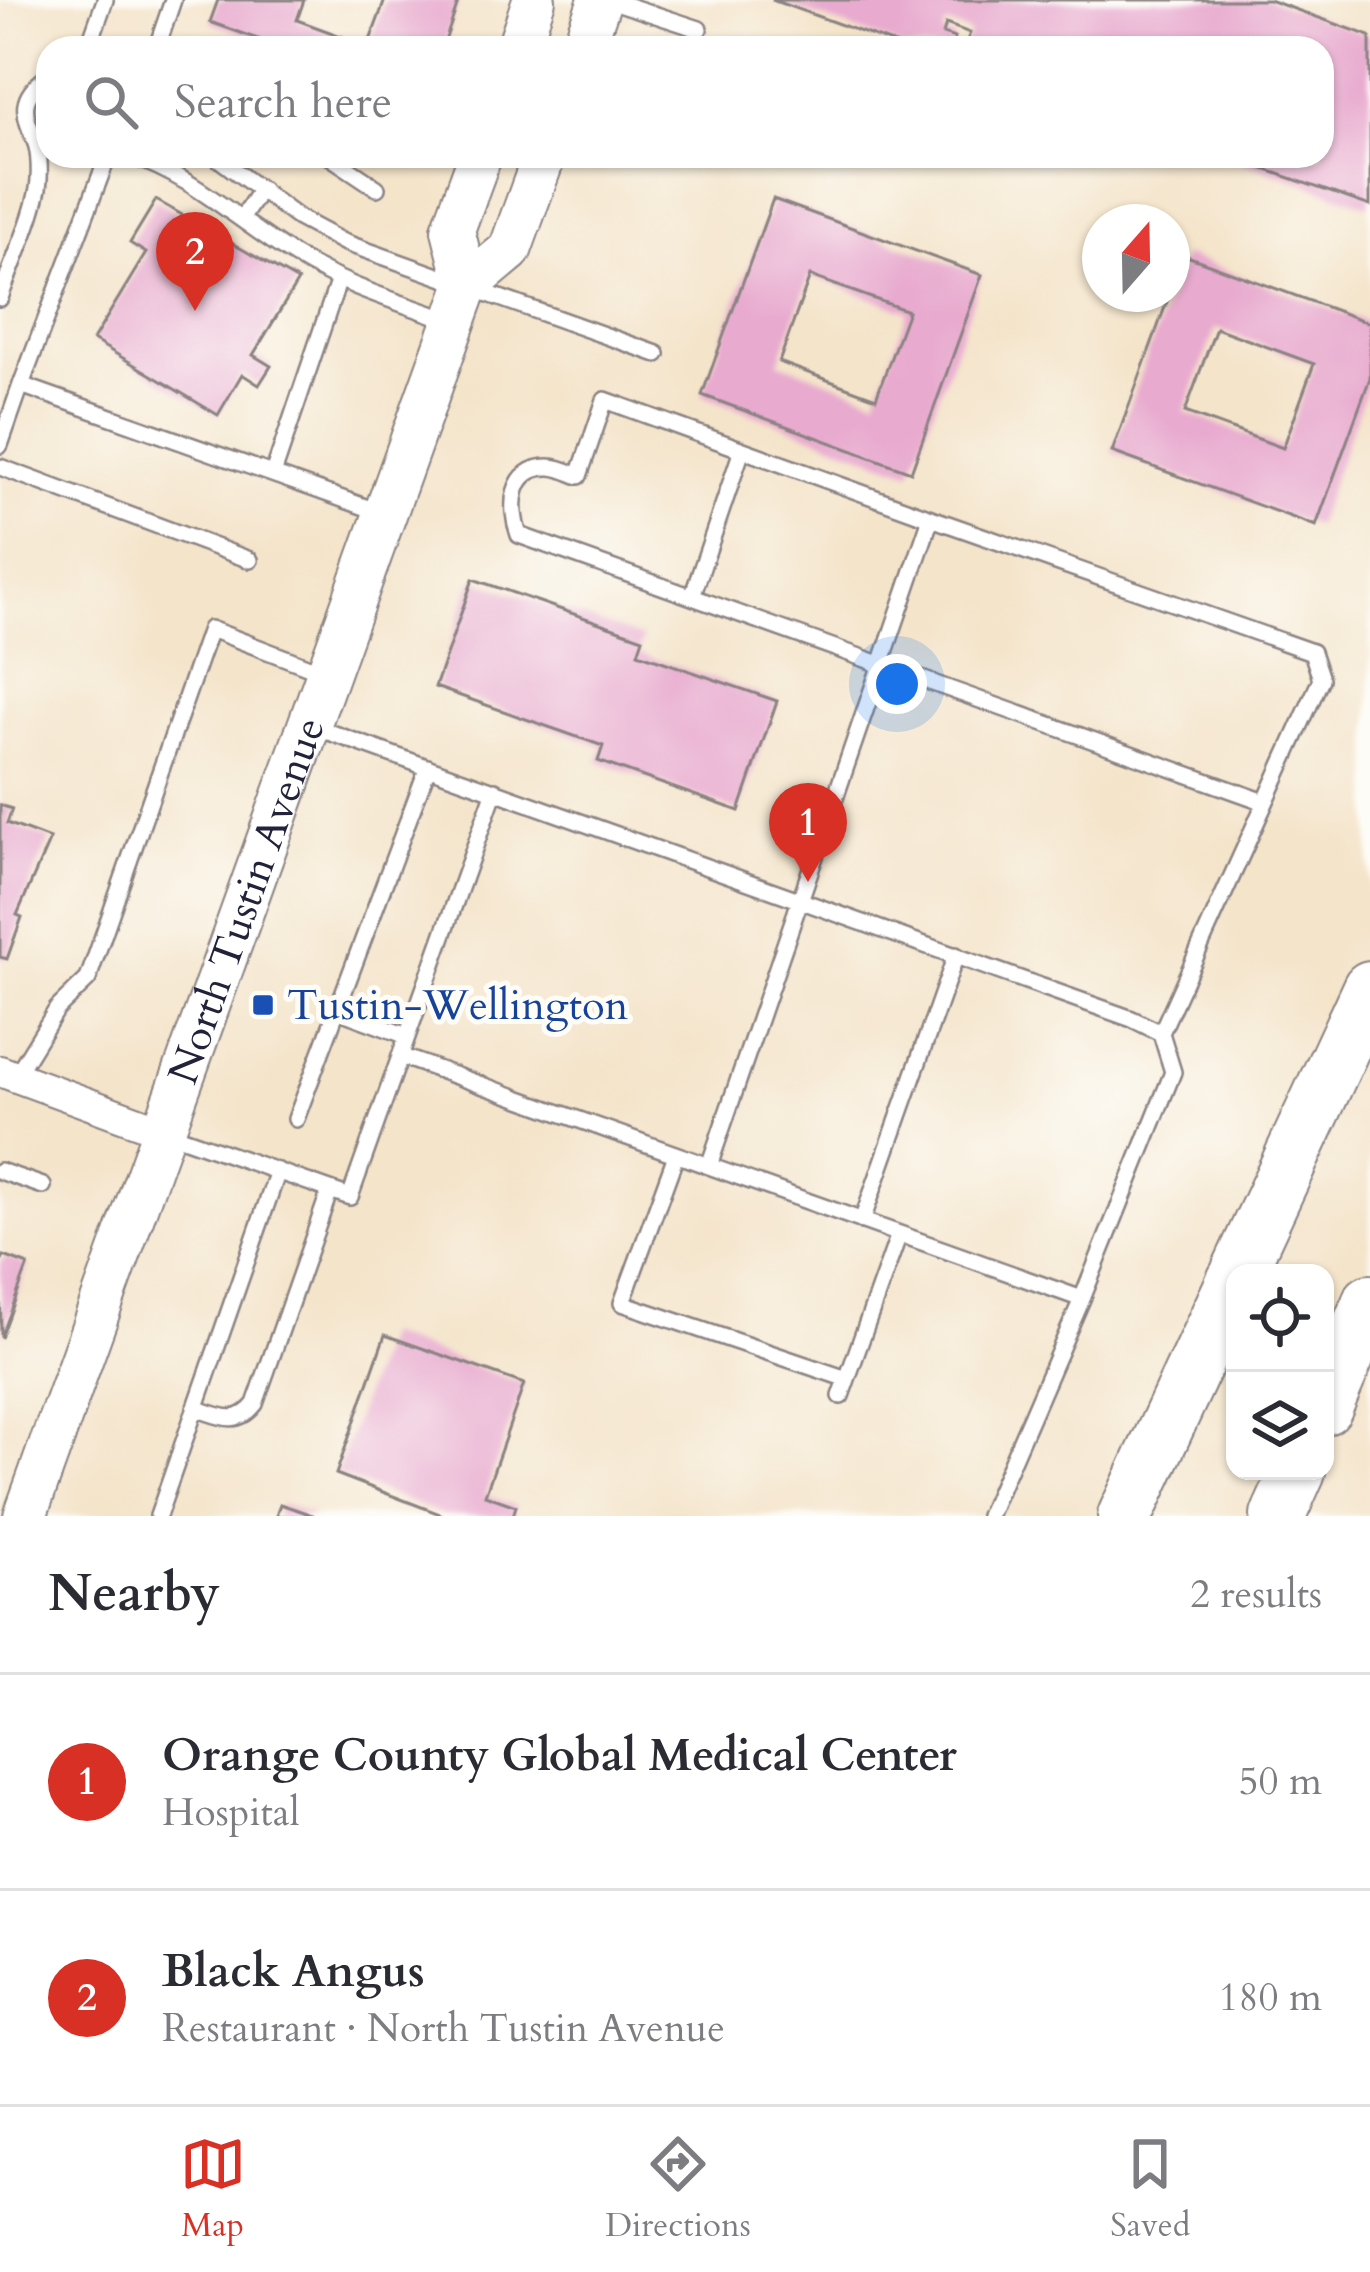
<!DOCTYPE html>
<meta charset="utf-8">
<style>
:root{--surface:#fff;--page:#f2f2f3;--text:#2b2b33;--muted:#7c7c81;--line:#e1e1e2;--accent:#d93025}
body{margin:0;font-family:Cardo,serif;background:var(--page);color:var(--text)}
.controls{position:absolute;right:36px;bottom:36px;display:grid;overflow:hidden;border-radius:24px;box-shadow:0 3px 9px #0004}
.controls button{width:108px;height:108px;display:grid;place-items:center;padding:0;border:0;border-bottom:3px solid var(--line);background:var(--surface);color:var(--text);font:60px sans-serif}
.compass{position:absolute;left:1082px;top:204px;width:108px;height:108px;border-radius:50%;background:var(--surface);box-shadow:0 3px 9px #0004;rotate:20deg}
.you{position:absolute;left:897px;top:684px;width:42px;height:42px;margin:-30px;border:9px solid #fff;border-radius:50%;background:#1a73e8;box-shadow:0 0 0 18px #1a73e833}
.badge{display:grid;place-items:center;width:78px;height:78px;border-radius:50%;background:var(--accent);color:#fff;font-size:39px;font-weight:700}
.pin{position:absolute;translate:-50% -99px;filter:drop-shadow(0 3px 6px #0008)}
.pin::after{content:'';position:absolute;top:63px;width:42px;height:36px;background:inherit;clip-path:polygon(0 0,100% 0,50% 100%)}
.list{margin:0;padding:0;list-style:none}
h2{display:flex;justify-content:space-between;align-items:center;height:156px;margin:0;padding:0 48px;font-size:51px}
h2 small{font-size:39px;font-weight:400;color:var(--muted)}
.list li{display:grid;grid-template-columns:78px 1fr auto;gap:36px;align-items:center;box-sizing:border-box;height:216px;padding:0 48px;border-top:3px solid var(--line)}
.list b{display:block;font-size:45px;white-space:nowrap}
.list p{margin:0;font-size:39px;white-space:nowrap;color:var(--muted)}
.list em{font-size:39px;font-style:normal;color:var(--muted)}
.icon{flex:none;width:66px;height:66px;fill:none;stroke:currentColor;stroke-width:2;stroke-linecap:round;stroke-linejoin:round}
.map{position:relative;flex:none;width:1370px;height:1516px;overflow:hidden}
.search{position:absolute;background:var(--surface);box-shadow:0 3px 9px #0004;left:36px;right:36px;top:36px;height:132px;display:flex;align-items:center;gap:30px;box-sizing:border-box;padding:0 42px;border-radius:36px;color:var(--muted);font-size:45px}
.sheet{height:588px;background:var(--surface)}
nav{display:flex;justify-content:space-around;align-items:center;box-sizing:border-box;height:168px;border-top:3px solid var(--line);background:var(--surface);font-size:33px;color:var(--muted)}
nav a{display:grid;justify-items:center;gap:6px}
nav .on{color:var(--accent)}
.map>svg:first-child{display:block}
.building{fill:#e8aacf;fill-rule:evenodd}
.lines{fill:none;stroke-linecap:round;stroke-linejoin:round}
.service-casing{stroke:#8b8382;stroke-width:20}
.minor-casing{stroke:#8b8382;stroke-width:34}
.secondary-casing{stroke:#8b8382;stroke-width:46}
.motorway-casing{stroke:#8b8382;stroke-width:58}
.service{stroke:#fff;stroke-width:15}
.minor{stroke:#fff;stroke-width:30}
.secondary{stroke:#fff;stroke-width:42}
.motorway{stroke:#fff;stroke-width:54}
.transit-dot{fill:#1a4fb4;stroke:#fdfcf7;stroke-width:4.5}
.labels{text-anchor:middle;dominant-baseline:central;stroke-width:10;stroke-linejoin:round;paint-order:stroke}
.street-label{font-size:42px;fill:#22223b;stroke:#fdfcf7}
.transit-label{font-size:42px;fill:#164399;stroke:#fdfcf7;text-anchor:start}
</style>
<div class="map">
<svg width="1370" height="1516" viewBox="0 0 1370 1516">
<rect width="100%" height="100%" fill="#fdfcf7"/>
<filter id="ink" filterUnits="userSpaceOnUse"><feTurbulence type="fractalNoise" baseFrequency=".00833" numOctaves="2"/><feDisplacementMap in="SourceGraphic" scale="24" xChannelSelector="R" yChannelSelector="G"/><feConvolveMatrix kernelMatrix="1 2 1 2 8 2 1 2 1" color-interpolation-filters="sRGB"/></filter>
<filter id="wash" filterUnits="userSpaceOnUse"><feTurbulence type="fractalNoise" baseFrequency=".004" numOctaves="4" result="noise"/><feDisplacementMap in="SourceGraphic" scale="48" xChannelSelector="R" yChannelSelector="G"/><feGaussianBlur stdDeviation="2.7" result="paint"/><feColorMatrix in="noise" values="0 0 0 0 0 0 0 0 0 0 0 0 0 0 0 0 0 1.4 0 .05"/><feComposite in="paint" operator="in"/></filter>
<g filter="url(#wash)">
<rect width="100%" height="100%" fill="#f4e4ca"/>
<g id="blocks">
<path class="building" d="M 218,0 L 304,0 L 297,20 L 368,46 L 385,0 L 459,0 L 445,41 L 453,44 L 452,48 L 268,48 L 269,43 L 210,22 Z
M 772,0 L 1269,0 L 1370,36 L 1370,206 L 1230,157 L 1322,156 L 1322,48 L 964,48 L 970,33 L 946,24 L 943,34 L 955,38 L 951,48 L 906,48 Z
M 773,199 L 982,275 L 911,472 L 702,395 ZM 810,276 L 908,311 L 876,398 L 779,362 Z
M 156,200 L 298,281 L 253,355 L 271,366 L 259,385 L 242,374 L 218,415 L 93,340 L 146,253 L 130,243 Z
M 1184,255 L 1370,323 L 1370,378 L 1316,526 L 1112,452 ZM 1216,328 L 1314,364 L 1283,448 L 1185,412 Z
M 473,579 L 643,638 L 638,653 L 777,701 L 739,811 L 598,761 L 603,746 L 435,687 Z
M 0,805 L 12,809 L 7,823 L 50,839 L 17,915 L 22,917 L 7,959 L 0,957 Z
M 4,1256 L 28,1265 L 1,1338 L 0,1264 Z
M 385,1335 L 524,1384 L 485,1495 L 516,1506 L 513,1516 L 445,1516 L 336,1474 Z
M 280,1504 L 313,1515 L 313,1516 L 276,1516 Z"/>
</g>
</g>
<g filter="url(#ink)">
<use href="#blocks" fill-opacity="0" stroke="#8b8382" stroke-width="3"/>
<g class="lines">
<g class="service-casing">
<path id="service" d="M 610,0 L 699,29
M 88,48 L 105,0
M 161,48 L 158,44 L 173,0
M 108,156 L 21,385 L 382,513
M 131,156 C 195,177 240,223 297,257 C 344,286 399,302 451,321
M 215,156 L 298,218 L 343,242 L 657,354
M 329,156 L 377,188
M 242,218 L 261,189
M 0,298 C 12,263 31,225 38,189 C 40,177 40,152 35,141 C 23,112 18,98 48,76
M 0,445 L 21,385
M 0,467 L 250,560
M 273,474 L 339,279
M 931,518 L 1312,652 L 1321,679 L 1161,1033
M 692,597 L 742,450
M 312,726 L 1132,1019 L 1161,1033 L 1173,1072 L 1082,1299 L 988,1516
M 337,1010 L 407,1036
M 400,1056 L 1082,1299
M 15,1077 L 57,1009 L 88,979 L 210,629 L 325,673
M 296,1119 L 428,767
M 166,1132 L 350,1197 L 495,790
M 676,1155 L 622,1303 L 847,1379
M 709,1166 C 782,950 856,734 931,518 L 605,400 L 579,476 C 571,473 559,467 550,467 C 510,466 509,508 519,535 L 1265,802
M 0,1171 L 43,1186
M 862,1221 L 956,955
M 841,1396 L 899,1234
M 195,1408 C 220,1416 237,1427 255,1404 L 330,1190
M 158,1516 L 278,1171"/>
</g>
<g class="minor-casing">
<path id="minor" d="M 0,1071 L 163,1131"/>
</g>
<g class="secondary-casing">
<g id="secondary">
<path d="M 518,48 L 534,0"/>
<path d="M 583,48 L 600,0"/>
<path d="M 467,286 L 453,230 L 480,156"/>
<path id="s1" d="M 25,1516 L 467,286 L 510,250 L 544,156"/>
</g>
</g>
<g class="motorway-casing">
<path id="motorway" d="M 1238,1273 L 1370,988
M 1325,1407 L 1370,1302
M 1125,1516 L 1235,1279
M 1278,1516 L 1298,1471"/>
</g>
<use href="#service" class="service"/>
<use href="#minor" class="minor"/>
<use href="#secondary" class="secondary"/>
<use href="#motorway" class="motorway"/>
</g>
</g>
<rect class="transit-dot" x="251" y="993" width="24" height="24" rx="6"/>
<g class="labels">
<g class="street-label">
<text stroke="none"><textPath href="#s1" startOffset="654">North Tustin Avenue</textPath></text>
</g>
<g class="transit-label">
<text x="287" y="1005">Tustin-Wellington</text>
</g>
</g>
</svg>
<div class="controls">
<button><svg class="icon" aria-label="locate" viewBox="0 0 24 24"><circle cx="12" cy="12" r="6"/><path d="M12 2v4M12 18v4M2 12h4M18 12h4"/></svg></button>
<button><svg class="icon" aria-label="layers" viewBox="0 0 24 24"><path d="M12 4l9 5-9 5-9-5zM3 14l9 5 9-5"/></svg></button>
</div>
<svg class="compass" viewBox="-18 -18 36 36"><path d="M0-13l5 13h-10z" fill="#e53935"/><path d="M0 13l5-13h-10z" fill="#7c7c81"/></svg>
<div class="you"></div>
<div class="pin badge" style="left:808px;top:882px">1</div>
<div class="pin badge" style="left:195px;top:311px">2</div>
<div class="search"><svg class="icon" aria-label="search" viewBox="0 0 24 24"><circle cx="10" cy="10" r="6"/><path d="M15 15l6 6"/></svg>Search here</div>
</div>
<section class="sheet">
<h2>Nearby<small>2 results</small></h2>
<ul class="list">
<li><span class="badge">1</span><div><b>Orange County Global Medical Center</b><p>Hospital</p></div><em>50 m</em></li>
<li><span class="badge">2</span><div><b>Black Angus</b><p>Restaurant · North Tustin Avenue</p></div><em>180 m</em></li>
</ul>
</section>
<nav>
<a class="on"><svg class="icon" aria-label="map" viewBox="0 0 24 24"><path d="M3 6l6-2 6 2 6-2v14l-6 2-6-2-6 2zM9 4v14M15 6v14"/></svg>Map</a>
<a><svg class="icon" aria-label="directions" viewBox="0 0 24 24"><path d="M12 3l9 9-9 9-9-9zM9 14v-3h6M13 9l2 2-2 2"/></svg>Directions</a>
<a><svg class="icon" aria-label="saved" viewBox="0 0 24 24"><path d="M7 4h10v16l-5-4-5 4z"/></svg>Saved</a>
</nav>
